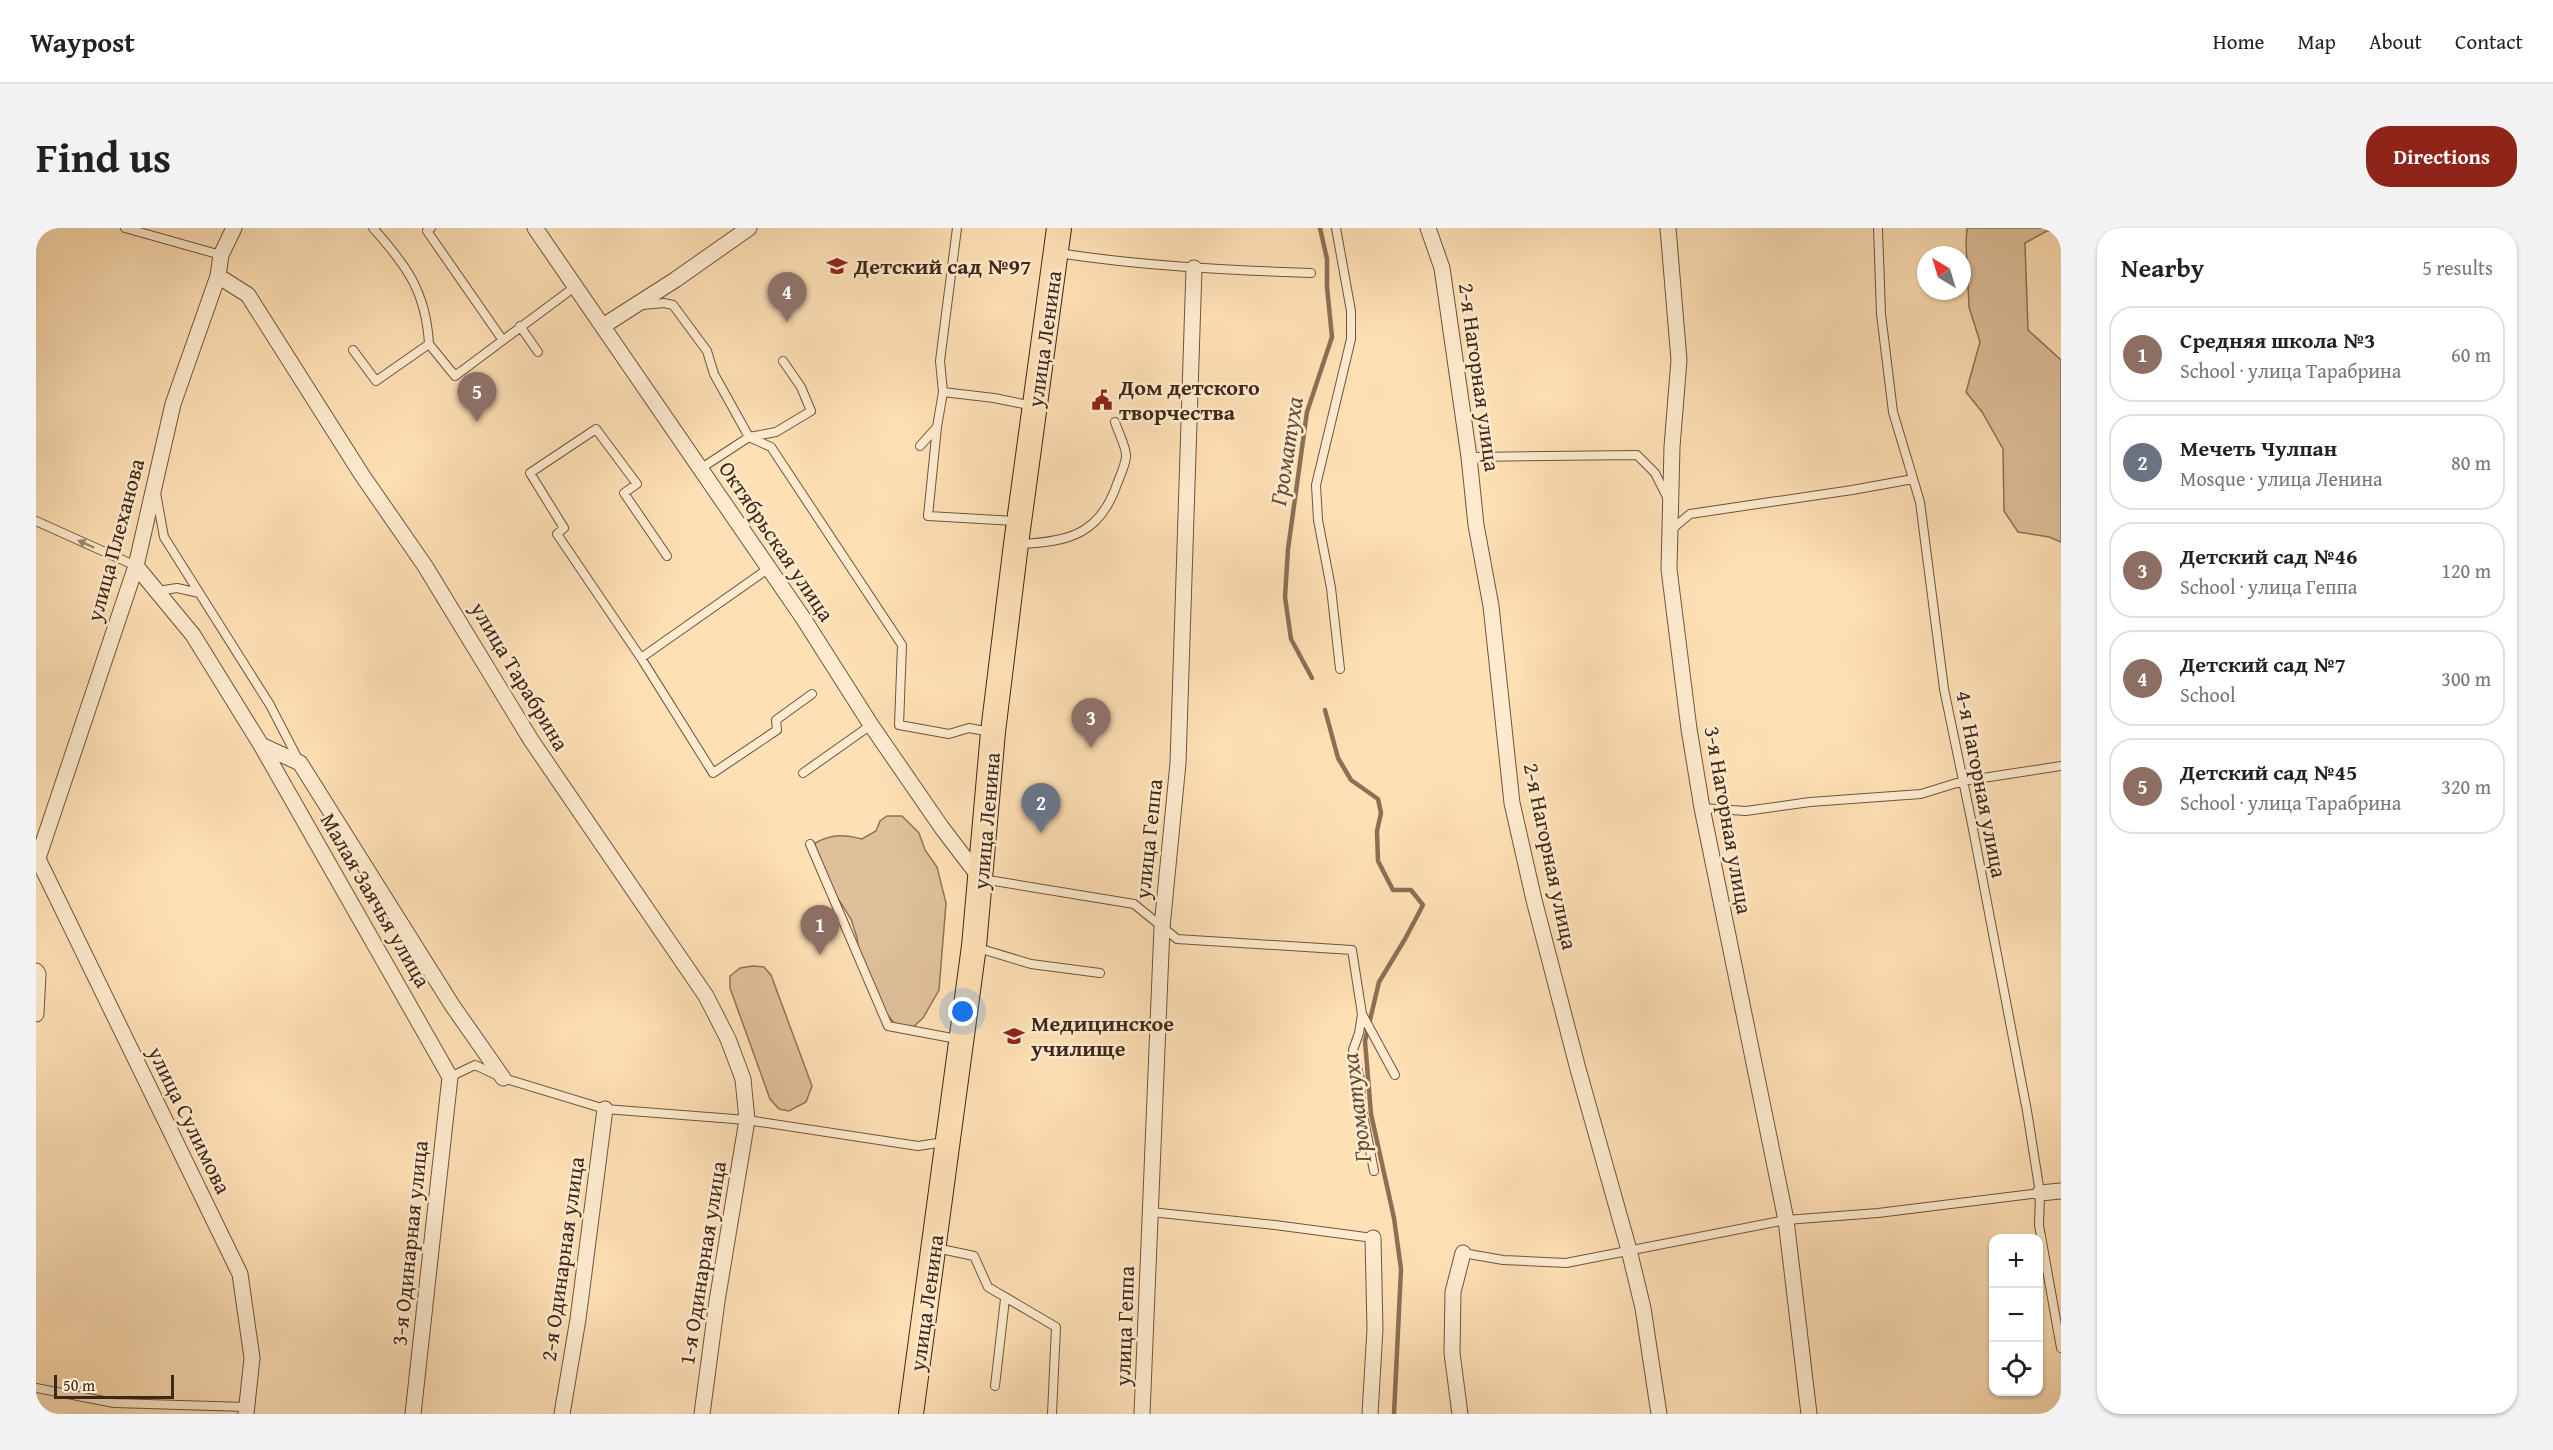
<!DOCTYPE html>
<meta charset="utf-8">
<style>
:root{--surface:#fff;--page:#f2f2f2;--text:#222;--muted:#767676;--line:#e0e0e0;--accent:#8f2418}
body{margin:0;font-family:"Gentium Book Plus",serif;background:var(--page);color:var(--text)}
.controls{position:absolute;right:18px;bottom:18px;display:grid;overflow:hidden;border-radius:12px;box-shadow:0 2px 4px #0004}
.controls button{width:54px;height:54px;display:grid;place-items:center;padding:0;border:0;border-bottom:2px solid var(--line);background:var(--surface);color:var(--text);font:30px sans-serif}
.compass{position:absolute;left:1881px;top:18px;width:54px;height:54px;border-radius:50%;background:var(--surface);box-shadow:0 2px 4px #0004;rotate:322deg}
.scale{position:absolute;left:18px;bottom:15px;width:120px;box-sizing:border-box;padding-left:6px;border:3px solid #3f2617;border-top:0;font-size:16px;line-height:21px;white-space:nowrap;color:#3f2617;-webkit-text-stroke:4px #feebcf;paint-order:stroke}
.you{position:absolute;left:927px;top:784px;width:21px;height:21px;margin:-15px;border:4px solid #fff;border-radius:50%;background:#1a73e8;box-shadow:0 0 0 9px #1a73e833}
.badge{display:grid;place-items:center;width:39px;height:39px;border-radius:50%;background:var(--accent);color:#fff;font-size:20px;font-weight:700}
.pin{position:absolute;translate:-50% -50px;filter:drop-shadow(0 2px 3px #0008)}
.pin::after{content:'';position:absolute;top:32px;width:21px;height:18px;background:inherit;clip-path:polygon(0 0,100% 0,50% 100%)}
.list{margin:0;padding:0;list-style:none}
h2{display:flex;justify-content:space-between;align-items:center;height:78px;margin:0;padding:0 24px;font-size:26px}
h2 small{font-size:20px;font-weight:400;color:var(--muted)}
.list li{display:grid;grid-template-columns:39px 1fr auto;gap:18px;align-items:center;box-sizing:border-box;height:96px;margin:0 12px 12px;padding:0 12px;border:2px solid var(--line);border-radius:24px}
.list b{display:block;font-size:22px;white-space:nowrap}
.list p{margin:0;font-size:20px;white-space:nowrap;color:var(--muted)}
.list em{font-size:20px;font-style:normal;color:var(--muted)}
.icon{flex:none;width:33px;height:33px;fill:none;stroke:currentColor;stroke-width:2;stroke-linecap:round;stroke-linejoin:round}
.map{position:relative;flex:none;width:2025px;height:1186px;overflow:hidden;border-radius:24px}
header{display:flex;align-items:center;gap:36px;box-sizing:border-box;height:84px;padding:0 30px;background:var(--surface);border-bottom:2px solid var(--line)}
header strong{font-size:28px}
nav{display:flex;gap:33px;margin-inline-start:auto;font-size:21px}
.intro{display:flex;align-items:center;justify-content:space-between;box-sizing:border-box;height:144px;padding:0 36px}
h1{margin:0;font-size:42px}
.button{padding:15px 27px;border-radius:24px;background:var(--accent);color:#fff;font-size:21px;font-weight:700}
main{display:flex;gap:36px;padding:0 36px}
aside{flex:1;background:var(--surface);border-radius:24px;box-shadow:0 2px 4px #0004}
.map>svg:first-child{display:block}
.green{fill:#dec09a;stroke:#8e7358;stroke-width:1.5}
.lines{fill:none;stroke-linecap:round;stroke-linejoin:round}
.stream{stroke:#8b7055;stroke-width:4.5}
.lane-casing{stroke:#6f543e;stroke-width:10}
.street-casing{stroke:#6f543e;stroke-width:17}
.primary-casing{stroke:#3f2617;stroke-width:26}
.lane{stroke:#feebcf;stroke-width:8}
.street{stroke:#feebcf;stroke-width:15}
.primary{stroke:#fee0b5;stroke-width:24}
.oneway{fill:#9e8873}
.labels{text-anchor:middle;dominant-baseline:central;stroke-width:5;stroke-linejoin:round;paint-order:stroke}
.poi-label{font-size:22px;font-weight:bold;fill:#3f2617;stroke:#feebcf;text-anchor:start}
.street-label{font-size:22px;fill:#3f2617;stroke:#feebcf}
.water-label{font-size:24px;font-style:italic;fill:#654b36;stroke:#feebcf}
</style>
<header>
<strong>Waypost</strong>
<nav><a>Home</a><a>Map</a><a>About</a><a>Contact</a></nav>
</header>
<div class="intro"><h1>Find us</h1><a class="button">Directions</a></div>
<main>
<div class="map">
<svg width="2025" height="1186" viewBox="0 0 2025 1186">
<rect width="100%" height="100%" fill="#fee0b5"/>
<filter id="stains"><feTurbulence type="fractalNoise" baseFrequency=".00333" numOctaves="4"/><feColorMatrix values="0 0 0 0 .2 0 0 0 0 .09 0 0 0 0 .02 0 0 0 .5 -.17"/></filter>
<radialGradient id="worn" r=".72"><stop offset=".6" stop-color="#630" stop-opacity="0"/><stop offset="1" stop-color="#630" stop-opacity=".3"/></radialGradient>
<path class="green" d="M 1931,0 L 2025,0 L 2025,3 L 2011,3 L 1989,15 L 1992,102 L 2025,132 L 2025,314 L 2013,309 L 1982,304 L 1968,283 L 1967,221 L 1946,184 L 1930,164 L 1944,114 L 1933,79 L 1930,14 Z
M 851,588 L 866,588 L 883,605 L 889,622 L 901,639 L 910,675 L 903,762 L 887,790 L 875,801 L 864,802 L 844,778 L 823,724 L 821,710 L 815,691 L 794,658 L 782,634 L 779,615 C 796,606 807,606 826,611 L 840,603 L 844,593 Z
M 717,738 L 728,739 L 735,747 L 776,858 L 770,874 L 753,883 L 743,881 L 734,871 L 694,760 L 694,748 L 704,740 Z"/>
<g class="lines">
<path class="stream" d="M 1276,450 L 1255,411 L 1249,369 L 1252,321 L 1271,184 L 1296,109 L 1291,59 L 1291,31 L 1284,0
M 1289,482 L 1302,530 L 1315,552 L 1342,571 L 1345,585 L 1341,603 L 1342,633 L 1357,662 L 1375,662 L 1387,677 L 1369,711 L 1343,754 L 1329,813 L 1335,886 L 1358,990 L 1365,1041 L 1358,1186"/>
<g class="lane-casing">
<path id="lane" d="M 89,0 L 185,27
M 395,0 L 391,3 L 466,111
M 1300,0 L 1315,83 L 1315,111 L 1280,257 L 1282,292 L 1295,360 L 1304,441
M 1842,0 L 1845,86 L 1857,184 L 1884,274 L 1908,461 L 1936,596 L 1991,883 L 2004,965 L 2003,997 L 2025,1120
M 1022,25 C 1106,38 1190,42 1275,45
M 606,77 L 628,75 L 637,77 L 671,123 L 678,146 L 713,209 L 740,204 L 775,183 L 765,159 L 747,133
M 484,98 L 502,124
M 393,116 L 419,148 L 540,58
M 317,122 L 340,153 L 393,116 C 390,64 371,38 337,0
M 907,164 L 904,133 L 921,0
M 901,199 L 907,164 L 958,170 L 997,178
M 884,218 L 901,199 L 892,288 L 979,293
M 1433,229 L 1601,227 L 1619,245 L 1631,269
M 664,241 L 713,209 L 735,219 L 866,417 L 863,497 L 913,506 L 933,500 L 954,504
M 120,265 L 128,309 L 234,477 L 263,533
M 0,293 L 100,338
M 1635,302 L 1654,286 L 1816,262 L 1877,251
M 984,316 C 1033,314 1064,306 1081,256 C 1084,248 1089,238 1090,229 C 1091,220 1082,204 1079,194
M 631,328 L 588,265 L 601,256 L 560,201 L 494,245 L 528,300 L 521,306 L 605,430 L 733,340
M 122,363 L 141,360 L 163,365
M 605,430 L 677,545 L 741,502 L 740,492 L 776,466
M 767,545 L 835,497
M 1666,580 L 1710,583 L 1774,574 L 1885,566 L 1927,553 L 2025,538
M 774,616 L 852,798 L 921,811
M 946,651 L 1098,676 L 1141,711 L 1316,722 L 1326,786 L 1323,805 L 1317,822 L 1324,852 L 1325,876 L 1338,943
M 942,720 L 995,736 L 1064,745
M 1326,786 L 1359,847
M 414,849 L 439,837 L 467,850 L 569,881 L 711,892 L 882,918 L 908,914
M 1115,984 L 1239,997 L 1337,1010
M 900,1020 L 938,1028 L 952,1059 L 1020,1099 L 1016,1186
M 1427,1025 L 1467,1032 L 1530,1035 L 1750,992 L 1842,985 L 2004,965
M 959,1158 L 969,1071
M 0,1160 L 78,1175 L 211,1179"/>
</g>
<g class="street-casing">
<path id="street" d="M 499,0 L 767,390 L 835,497 L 906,600 L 945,651
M 1392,0 L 1406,40 L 1433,229 L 1440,297 L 1455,378 L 1476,575 L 1498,672 L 1542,841 L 1593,1022 L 1607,1080 L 1623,1186
M 1632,0 L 1643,132 L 1636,219 L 1633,341 L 1653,501 L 1666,580 L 1750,992 L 1773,1186
M 182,48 L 212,67 L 326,247 L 389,338 L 495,512 L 670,768 L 692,811 L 707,851 L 711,892 L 681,1073 L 666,1186
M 567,98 L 639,52 L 713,0
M 100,338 L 157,407 L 225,517 L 414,849 L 377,1186
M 225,517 L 264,535 L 416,777 L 467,850
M 2,631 L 204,1046 L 216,1130 L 210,1186
M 0,636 L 100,338 L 137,176 L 182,48 L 185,27 L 198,0
M 0,743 L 2,746 L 0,786
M 2004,965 L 2025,963
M 526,1186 L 542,1091 L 569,881
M 1106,1186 L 1126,699 L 1142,535 L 1158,40
M 1334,1186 L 1339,1101 L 1337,1010
M 1424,1186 L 1416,1125 L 1417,1064 L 1427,1025"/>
</g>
<g class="primary-casing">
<path id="primary" d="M 875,1186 L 938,718 L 957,504 L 980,316 L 1023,0"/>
</g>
<use href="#lane" class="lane"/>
<use href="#street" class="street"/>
<use href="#primary" class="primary"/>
</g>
<defs><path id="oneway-solid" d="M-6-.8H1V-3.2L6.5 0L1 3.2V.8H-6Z" transform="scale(1.5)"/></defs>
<use class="oneway" href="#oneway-solid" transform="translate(50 316) rotate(-156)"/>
<defs>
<g id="school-bare" transform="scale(1.62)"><path d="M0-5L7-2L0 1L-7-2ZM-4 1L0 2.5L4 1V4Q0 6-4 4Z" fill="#8f2418" stroke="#feebcf" stroke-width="2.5" paint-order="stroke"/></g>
<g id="civic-bare" transform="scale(1.62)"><path d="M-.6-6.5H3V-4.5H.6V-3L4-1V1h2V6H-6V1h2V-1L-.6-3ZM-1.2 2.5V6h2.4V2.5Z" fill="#8f2418" stroke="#feebcf" stroke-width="2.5" paint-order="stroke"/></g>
<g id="university-bare" transform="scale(1.62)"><path d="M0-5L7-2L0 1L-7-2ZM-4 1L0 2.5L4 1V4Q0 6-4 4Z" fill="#8f2418" stroke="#feebcf" stroke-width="2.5" paint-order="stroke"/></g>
</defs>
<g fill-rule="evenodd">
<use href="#school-bare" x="801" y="38"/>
<use href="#civic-bare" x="1066" y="172"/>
<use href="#university-bare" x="978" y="808"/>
</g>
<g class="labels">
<g class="poi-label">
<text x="818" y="38">Детский сад №97</text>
<text x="1083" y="159">Дом детского<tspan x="1083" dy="25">творчества</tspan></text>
<text x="995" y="795">Медицинское<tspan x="995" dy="25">училище</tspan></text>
</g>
<g class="street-label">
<text transform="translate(1008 111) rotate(-82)">улица Ленина</text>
<text transform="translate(1444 149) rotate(82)">2-я Нагорная улица</text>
<text transform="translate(79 312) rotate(-75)">улица Плеханова</text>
<text transform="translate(741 313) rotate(56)">Октябрьская улица</text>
<text transform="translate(484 448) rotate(59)">улица Тарабрина</text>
<text transform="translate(1946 556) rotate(79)">4-я Нагорная улица</text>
<text transform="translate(1693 592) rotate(80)">3-я Нагорная улица</text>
<text transform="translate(950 593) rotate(-85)">улица Ленина</text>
<text transform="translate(1112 611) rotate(-84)">улица Геппа</text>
<text transform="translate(1515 628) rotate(78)">2-я Нагорная улица</text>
<text transform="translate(340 672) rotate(60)">Малая Заячья улица</text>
<text transform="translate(154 892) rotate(64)">улица Сулимова</text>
<text transform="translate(373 1015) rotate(-84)">3-я Одинарная улица</text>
<text transform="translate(526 1031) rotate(-82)">2-я Одинарная улица</text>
<text transform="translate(666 1035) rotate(-81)">1-я Одинарная улица</text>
<text transform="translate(890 1075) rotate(-82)">улица Ленина</text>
<text transform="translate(1088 1098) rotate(-88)">улица Геппа</text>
</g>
<g class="water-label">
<text transform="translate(1250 223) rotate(-81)">Громатуха</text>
<text transform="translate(1320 880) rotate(-97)">Громатуха</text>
</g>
</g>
<rect width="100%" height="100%" filter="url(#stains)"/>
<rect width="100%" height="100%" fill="url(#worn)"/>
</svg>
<div class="controls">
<button>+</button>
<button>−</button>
<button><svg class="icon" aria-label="locate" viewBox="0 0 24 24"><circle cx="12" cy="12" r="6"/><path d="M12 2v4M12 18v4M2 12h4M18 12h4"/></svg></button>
</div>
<svg class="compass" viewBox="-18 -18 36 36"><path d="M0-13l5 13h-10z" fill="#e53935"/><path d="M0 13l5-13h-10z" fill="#767676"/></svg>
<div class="scale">50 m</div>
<div class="you"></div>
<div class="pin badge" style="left:784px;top:727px;background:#8d6e63">1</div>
<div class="pin badge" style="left:1005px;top:605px;background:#6b7280">2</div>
<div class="pin badge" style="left:1055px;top:520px;background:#8d6e63">3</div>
<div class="pin badge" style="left:751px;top:94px;background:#8d6e63">4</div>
<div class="pin badge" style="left:441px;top:194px;background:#8d6e63">5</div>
</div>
<aside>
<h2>Nearby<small>5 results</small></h2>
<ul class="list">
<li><span class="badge" style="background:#8d6e63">1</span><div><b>Средняя школа №3</b><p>School · улица Тарабрина</p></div><em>60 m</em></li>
<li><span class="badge" style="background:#6b7280">2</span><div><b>Мечеть Чулпан</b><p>Mosque · улица Ленина</p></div><em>80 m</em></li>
<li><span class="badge" style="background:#8d6e63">3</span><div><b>Детский сад №46</b><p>School · улица Геппа</p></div><em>120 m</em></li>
<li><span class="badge" style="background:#8d6e63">4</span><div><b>Детский сад №7</b><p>School</p></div><em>300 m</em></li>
<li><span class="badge" style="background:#8d6e63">5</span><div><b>Детский сад №45</b><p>School · улица Тарабрина</p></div><em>320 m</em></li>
</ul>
</aside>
</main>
